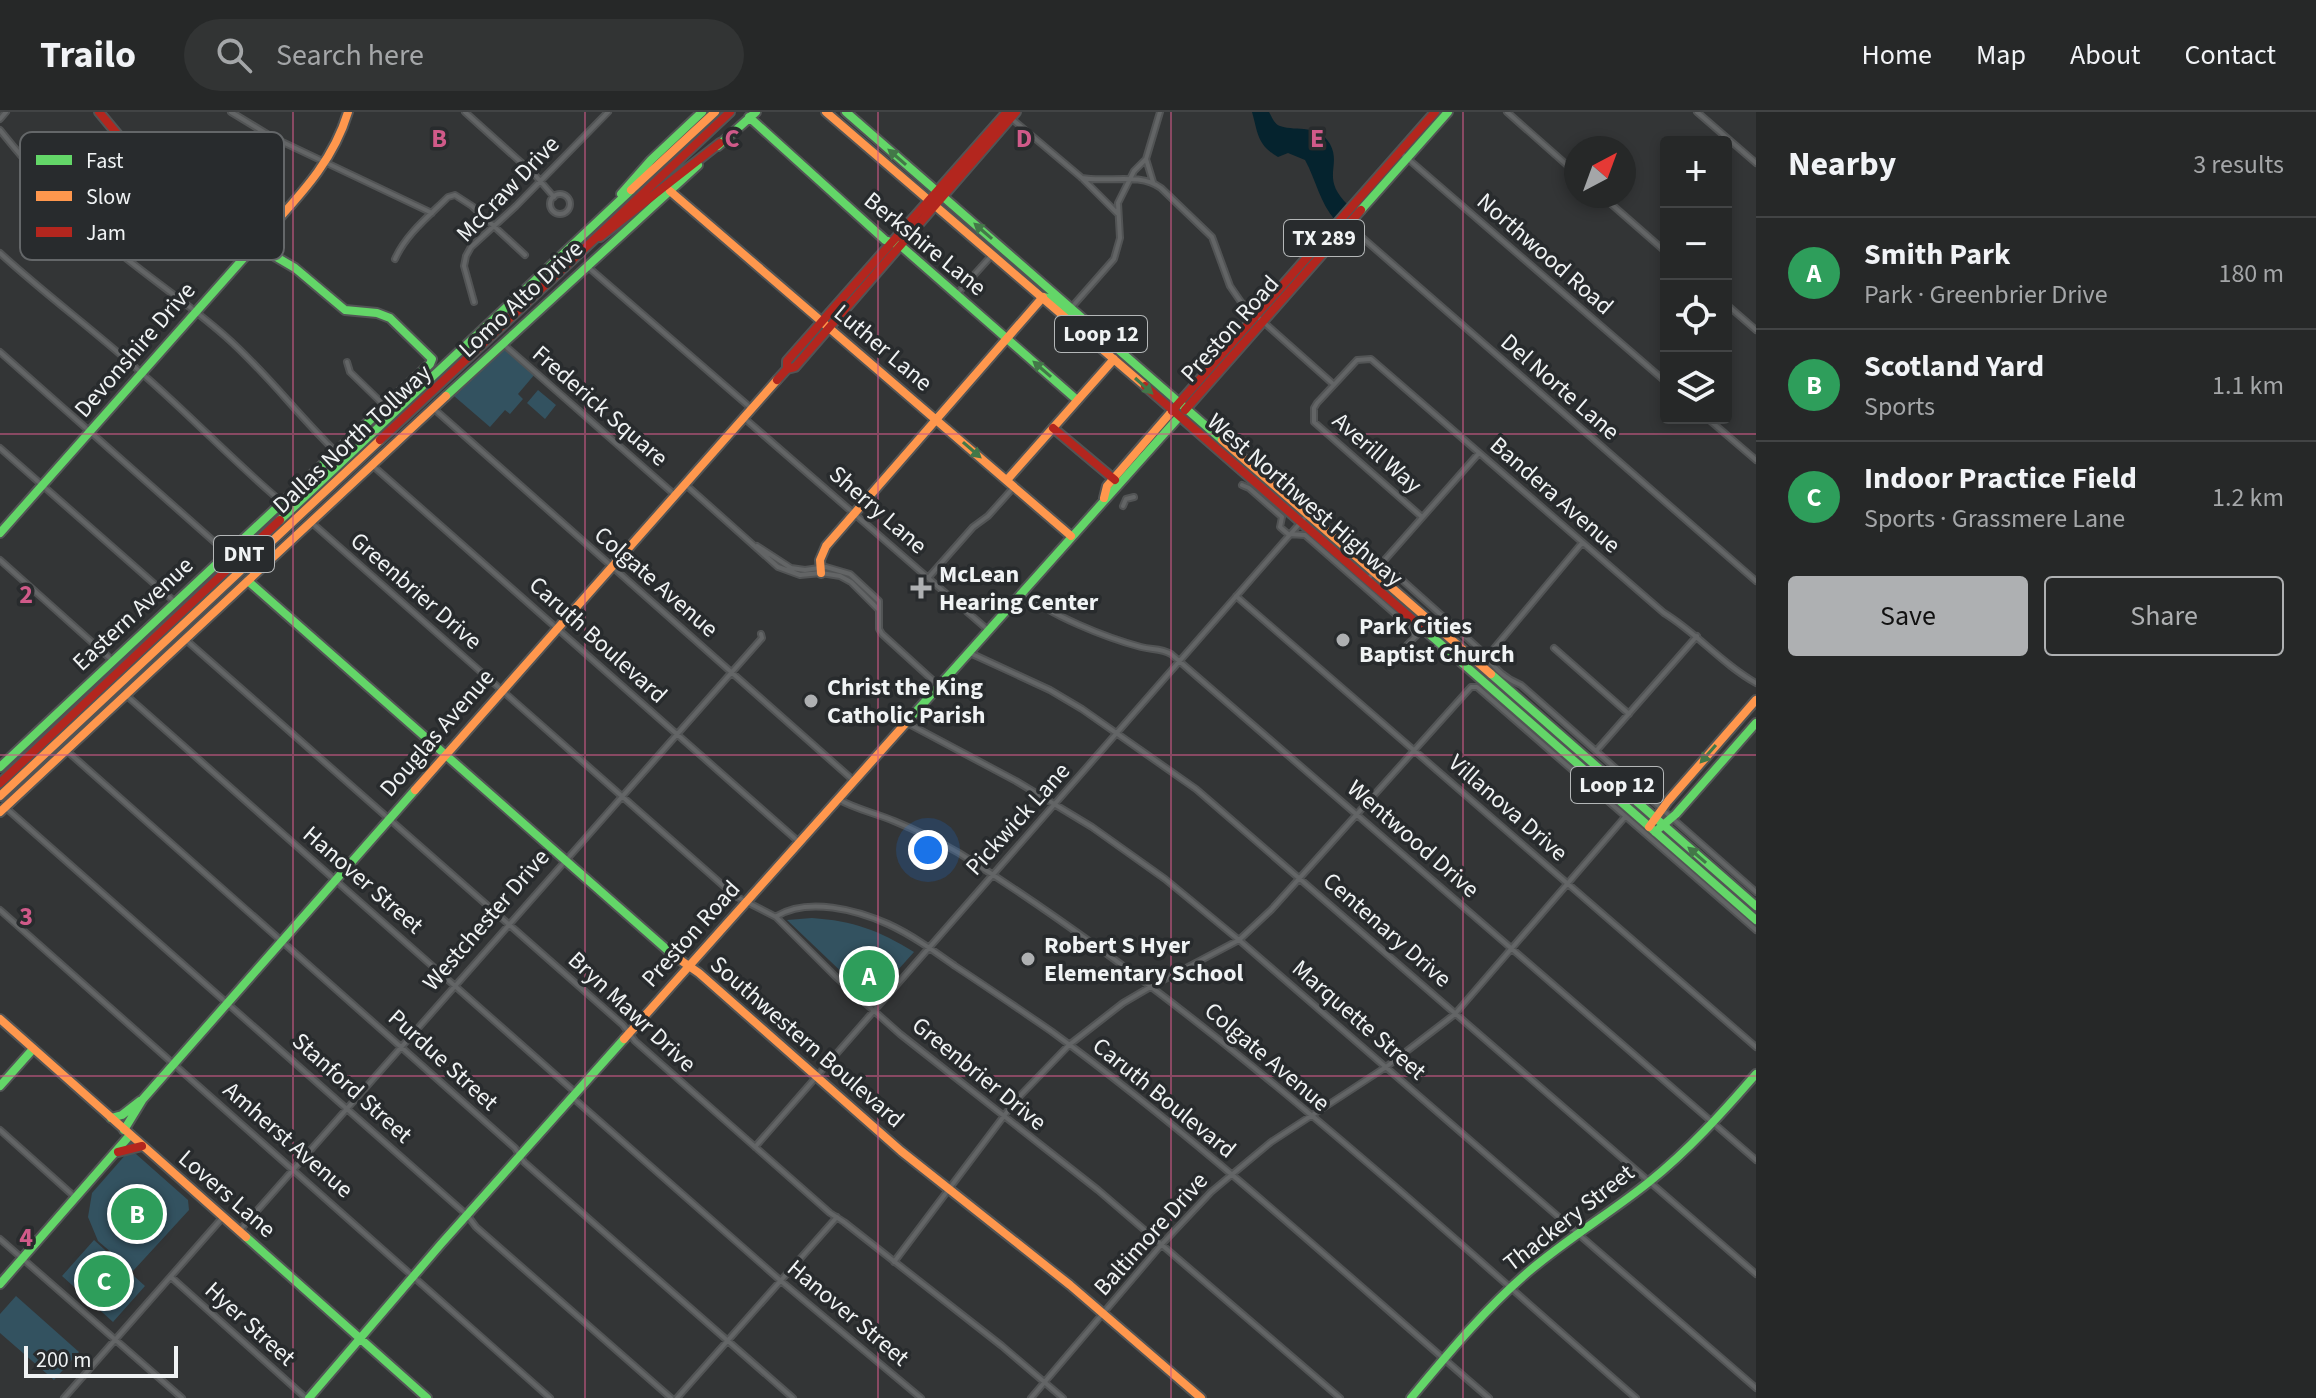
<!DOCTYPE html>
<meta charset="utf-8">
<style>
:root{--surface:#262828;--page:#323434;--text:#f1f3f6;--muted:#a4a6a8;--line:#424445;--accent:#aeb0b2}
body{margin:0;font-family:"Source Sans 3",sans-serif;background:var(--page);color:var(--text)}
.controls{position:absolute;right:24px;top:24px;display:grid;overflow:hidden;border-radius:8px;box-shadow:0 4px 12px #0003}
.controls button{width:72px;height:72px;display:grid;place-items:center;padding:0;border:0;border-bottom:2px solid var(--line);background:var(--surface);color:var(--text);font:40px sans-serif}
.compass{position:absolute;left:1564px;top:24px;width:72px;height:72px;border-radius:50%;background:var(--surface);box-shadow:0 4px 12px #0003;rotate:41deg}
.scale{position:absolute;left:24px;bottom:20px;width:154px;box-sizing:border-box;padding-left:8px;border:4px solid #f0f3f4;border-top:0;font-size:22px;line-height:28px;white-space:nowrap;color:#f0f3f4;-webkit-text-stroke:6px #282b2d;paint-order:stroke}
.you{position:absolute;left:928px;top:738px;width:28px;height:28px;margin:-20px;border:6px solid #fff;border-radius:50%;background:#1a73e8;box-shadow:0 0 0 12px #1a73e833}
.badge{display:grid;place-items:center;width:52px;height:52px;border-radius:50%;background:var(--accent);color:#fff;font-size:26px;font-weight:700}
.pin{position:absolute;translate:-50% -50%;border:4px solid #fff;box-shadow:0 2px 8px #0006}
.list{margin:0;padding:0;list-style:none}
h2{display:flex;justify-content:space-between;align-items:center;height:104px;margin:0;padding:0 32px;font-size:34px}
h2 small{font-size:26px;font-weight:400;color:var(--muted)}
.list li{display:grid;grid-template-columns:52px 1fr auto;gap:24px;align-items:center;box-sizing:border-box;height:112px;padding:0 32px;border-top:2px solid var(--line)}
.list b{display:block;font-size:30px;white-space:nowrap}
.list p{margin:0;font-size:26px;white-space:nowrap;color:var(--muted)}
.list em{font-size:26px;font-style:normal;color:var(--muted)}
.actions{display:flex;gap:16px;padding:24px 32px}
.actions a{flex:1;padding:18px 0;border:2px solid var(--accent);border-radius:8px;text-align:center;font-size:28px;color:var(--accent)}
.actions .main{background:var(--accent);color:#111}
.icon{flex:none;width:44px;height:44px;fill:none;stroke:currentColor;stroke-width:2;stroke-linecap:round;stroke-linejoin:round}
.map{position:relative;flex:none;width:1756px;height:1286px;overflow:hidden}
header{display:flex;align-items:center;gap:48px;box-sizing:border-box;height:112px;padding:0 40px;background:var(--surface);border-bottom:2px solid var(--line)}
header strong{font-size:38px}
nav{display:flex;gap:44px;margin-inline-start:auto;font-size:28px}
.search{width:560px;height:72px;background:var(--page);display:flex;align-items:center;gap:20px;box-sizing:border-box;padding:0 28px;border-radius:44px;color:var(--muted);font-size:30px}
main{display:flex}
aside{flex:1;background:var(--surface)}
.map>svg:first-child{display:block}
.green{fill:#335260}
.water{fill:#05232e}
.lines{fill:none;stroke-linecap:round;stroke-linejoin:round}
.street-casing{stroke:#525455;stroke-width:8}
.fast-casing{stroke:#525455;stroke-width:12}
.slow-casing{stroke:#525455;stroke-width:12}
.jam-casing{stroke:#525455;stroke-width:12}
.street{stroke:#636566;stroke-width:4}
.fast{stroke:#63d668;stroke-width:8}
.slow{stroke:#ff974d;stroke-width:8}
.jam{stroke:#b3261e;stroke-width:8}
.oneway{fill:#437848}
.grid{fill:none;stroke:#d05a89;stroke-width:2;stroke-opacity:0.55}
.poi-dot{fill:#aeb0b2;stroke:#282b2d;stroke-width:3}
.labels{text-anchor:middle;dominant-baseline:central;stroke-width:7;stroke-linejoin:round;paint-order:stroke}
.shield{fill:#282b2d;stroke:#b4b7b8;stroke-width:2}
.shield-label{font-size:22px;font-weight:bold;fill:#f0f3f4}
.street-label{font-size:24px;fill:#f0f3f4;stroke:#282b2d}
.poi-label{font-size:24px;font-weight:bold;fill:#f0f3f4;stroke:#282b2d;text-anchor:start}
.key{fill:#282b2d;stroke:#646769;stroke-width:2}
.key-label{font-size:22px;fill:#f0f3f4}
.grid-label{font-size:26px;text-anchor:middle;font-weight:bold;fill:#d05a89;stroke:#282b2d;stroke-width:7;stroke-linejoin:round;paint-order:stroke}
</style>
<header>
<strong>Trailo</strong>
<div class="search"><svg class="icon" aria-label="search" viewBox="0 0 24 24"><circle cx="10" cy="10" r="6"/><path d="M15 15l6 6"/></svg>Search here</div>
<nav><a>Home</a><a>Map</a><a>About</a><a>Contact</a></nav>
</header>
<main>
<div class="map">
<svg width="1756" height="1286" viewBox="0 0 1756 1286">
<rect width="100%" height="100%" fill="#333536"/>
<path class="green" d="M 506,235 L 535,262 L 518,282 L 523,287 L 510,302 L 505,298 L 490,315 L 454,284 Z
M 538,278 L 556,293 L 545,307 L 527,291 Z
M 812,806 C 854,809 878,818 914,840 L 871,888 L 787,808 Z
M 127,1041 L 136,1042 L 188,1088 L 189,1098 L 133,1159 L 98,1129 L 88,1105 L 92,1081 Z
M 94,1128 L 145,1174 L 113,1210 L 62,1164 Z
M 16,1184 L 79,1240 L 54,1268 L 0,1221 L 0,1202 Z"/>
<path class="water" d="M 1252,0 L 1269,0 C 1272,5 1274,12 1280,14 C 1298,20 1318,11 1330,32 C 1342,54 1320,66 1348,93 L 1335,108 C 1320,91 1316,68 1305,48 L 1288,41 L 1278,45 C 1257,33 1258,21 1252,0 Z"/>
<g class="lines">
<g class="street-casing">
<path id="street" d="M 231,0 L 272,25 L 432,101
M 465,0 L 535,63 L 554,85
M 1507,0 L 1576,61
M 1697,0 L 1756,51
M 0,7 L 6,0
M 1012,7 L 1082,66 L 1117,101
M 0,18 C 28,53 58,87 91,117 C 134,156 182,186 225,224 C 265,259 297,302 335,339
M 1400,40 L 1666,270
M 1082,66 C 1108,71 1139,60 1161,76 L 1212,125 L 1230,174 L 1241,190 L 1332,271
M 1153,70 L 1146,47 L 1160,0
M550 92a10 10 0 1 1 20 0a10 10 0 1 1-20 0Z
M 1602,84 L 1666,140
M 1341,107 L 1756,469
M 0,141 C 47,184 99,222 146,265 C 193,306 235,351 283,391
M 395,147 C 406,122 429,104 448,85 L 455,83 L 472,94 L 525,143
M 588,155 L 752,297
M 956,183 L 992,143
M 474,190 L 464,154 L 466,144 L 471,135 L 516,94 L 608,0
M 1726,192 L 1756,218
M 1071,196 L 1114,147 L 1120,126 L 1118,91 L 1134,59 L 1146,47
M 502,231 L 675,383
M 0,240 L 227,441
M 347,250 L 350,260 L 385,294
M 433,296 L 853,668
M 744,306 L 988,518
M 1707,306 L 1756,348
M 0,336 L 175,490
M 372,353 L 799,730
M 686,373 L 778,455 L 800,463 L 821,461 L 840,464 L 851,470 L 878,497
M 1242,373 L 1249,376 L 1282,405 L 1280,415 L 1288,422 L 1305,423 L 1410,515 L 1415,525
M 1123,394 L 1126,387 L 1134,385
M 1422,405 L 1314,310 L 1314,296 L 1317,291 L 1357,248 L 1371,247 L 1664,501 C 1697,521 1722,552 1756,571
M 311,410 L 735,784 L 776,805 L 835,864 L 900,922 L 1098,1078 L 1340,1286
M 757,434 L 791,456 L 805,458 L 826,455 L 850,462 L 879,489 L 879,517 L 882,522 L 938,573
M 0,448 L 113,549
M 1382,450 L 1487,544 C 1495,558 1506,567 1521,573 L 1756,780
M 928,466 L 973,415 L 988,404 L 1014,375
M 1367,468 L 1479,341
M 1022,479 C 1048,503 1107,526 1141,535 C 1152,538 1161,536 1171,542 L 1756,1048
M 1236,484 L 1756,935
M 1423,517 L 1407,533 L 1408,545 L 1420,548 L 1440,532
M 186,528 L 623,913 L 635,929 L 830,1101 L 844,1110 L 1002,1234 L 1063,1286
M 1554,536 L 1629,602
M 970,541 L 1050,578 L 1082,597 L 1196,677 L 1756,1162
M 1481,552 L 1582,431
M 127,584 L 576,981
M 907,611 L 1016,669 L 1092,715 L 1165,767 L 1239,828 L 1756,1276
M 67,639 L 515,1036 L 524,1050 L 793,1286
M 1596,639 L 1697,524
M 838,687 C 855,697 875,701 894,709 C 916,718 938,729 959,741 C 1205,896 1418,1096 1636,1286
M 6,696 L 467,1103 L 476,1115 L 671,1286
M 0,798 L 550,1286
M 777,804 C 808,785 857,798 888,812 C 912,823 934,839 955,854 C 987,875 1019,897 1051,919 C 1204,1031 1345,1162 1489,1286
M 572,985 L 781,1169 L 921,1286
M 0,1018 L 76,1086
M 755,1035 L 1308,402
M 240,1118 L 762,526 L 761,522
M 0,1127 L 182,1286
M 894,1150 L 1016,988 L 1069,933 L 1123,891 L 1152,874 L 1239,828 L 1271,798 L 1471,575 L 1477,575 L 1756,818
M 171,1165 L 306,1286
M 64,1286 L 223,1105
M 677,1286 L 837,1105
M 1031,1286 L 1162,1132 L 1211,1080 L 1271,1030 L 1386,955 L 1455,902 L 1625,705"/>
</g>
<g class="fast-casing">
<path id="fast" d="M 846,0 L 1222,328
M 749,5 L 885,128 L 901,134 L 1077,288
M 718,34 L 756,0
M 621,82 L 651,48 L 702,0
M 1361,98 L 1448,0
M 1043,185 C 1063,188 1072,207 1090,214
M 446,284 L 698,53
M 280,408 L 631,78
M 0,421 L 265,122
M 248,469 L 673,843
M 1428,521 L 1756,808
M 1491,562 L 1756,794
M 905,612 L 1179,305
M 0,655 L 430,252 L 432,247 L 390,206 L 377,201 L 345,198 L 295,156 L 232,119
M 1655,720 L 1676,702 L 1756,611
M 0,974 L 33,937
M 111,1006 L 122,1003 L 140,989
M 124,1018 L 143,987 L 415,678
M 246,1125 L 427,1286
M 0,1172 L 130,1023
M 309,1286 L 441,1132 L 624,927
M 1411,1286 C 1447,1243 1484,1198 1527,1161 C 1565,1128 1609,1102 1649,1070 C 1689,1038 1723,1000 1756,962"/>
</g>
<g class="slow-casing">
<path id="slow" d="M 826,0 L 1145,274
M 631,78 L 715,0
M 670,79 L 1071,424
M 265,122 C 299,84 333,50 348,0
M 1222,328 L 1491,562
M 1007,368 L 1114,247
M 1104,386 L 1107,374 L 1172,299
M 821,461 L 820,448 L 826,434 L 1043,185
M 415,678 L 777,268
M 0,684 L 380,328
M 0,700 L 446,284
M 1649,715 L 1668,689 L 1756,588
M 673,843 L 699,861 L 901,1039 L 1070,1173 L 1201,1286
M 0,907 L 246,1125
M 624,927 L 905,612"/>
</g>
<g class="jam-casing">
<path id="jam" d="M 99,0 L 149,60 L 193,96 L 232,119
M 600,125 L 720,31
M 787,257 L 787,249 L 1007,0
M 777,268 L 787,257 L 795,255 L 1016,0
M 1145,274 L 1428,521
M 1185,298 L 1361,98
M 1172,299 L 1435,0
M 1053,316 L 1115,368
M 380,328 L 730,0
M 0,671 L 280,408
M 118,1040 L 142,1034"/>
</g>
<use href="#street" class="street"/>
<use href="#fast" class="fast"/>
<use href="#slow" class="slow"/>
<use href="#jam" class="jam"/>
</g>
<defs><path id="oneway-solid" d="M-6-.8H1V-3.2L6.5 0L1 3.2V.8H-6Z" transform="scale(2)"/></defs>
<g class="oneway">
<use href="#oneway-solid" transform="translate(897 45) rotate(-139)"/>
<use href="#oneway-solid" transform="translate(983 119) rotate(-139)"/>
<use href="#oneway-solid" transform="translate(1042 257) rotate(-139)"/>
<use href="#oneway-solid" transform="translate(1144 274) rotate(42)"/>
<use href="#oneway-solid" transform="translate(972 338) rotate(41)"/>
<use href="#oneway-solid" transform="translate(1708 642) rotate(131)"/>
<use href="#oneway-solid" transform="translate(1697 743) rotate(-139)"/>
</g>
<path class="grid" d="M 293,0 L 293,1286M 585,0 L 585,1286M 878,0 L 878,1286M 1171,0 L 1171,1286M 1463,0 L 1463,1286M 0,322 L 1756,322M 0,643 L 1756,643M 0,964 L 1756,964"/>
<g class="poi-dot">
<path d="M917 464h8v8h8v8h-8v8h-8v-8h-8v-8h8z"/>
<circle cx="1343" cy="528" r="8"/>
<circle cx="811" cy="589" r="8"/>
<circle cx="1028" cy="847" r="8"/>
</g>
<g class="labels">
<g class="shield">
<rect x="1284" y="108" width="80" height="36" rx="6"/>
<rect x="1055" y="204" width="92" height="36" rx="6"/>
<rect x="214" y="424" width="60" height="36" rx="6"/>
<rect x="1571" y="655" width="92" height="36" rx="6"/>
</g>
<g class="shield-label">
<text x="1324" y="126">TX 289</text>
<text x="1101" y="222">Loop 12</text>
<text x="244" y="442">DNT</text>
<text x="1617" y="673">Loop 12</text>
</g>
<g class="street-label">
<text transform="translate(508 77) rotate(-46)">McCraw Drive</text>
<text transform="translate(925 132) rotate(39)">Berkshire Lane</text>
<text transform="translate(1545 142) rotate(41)">Northwood Road</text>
<text transform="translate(521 187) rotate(-43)">Lomo Alto Drive</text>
<text transform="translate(1230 217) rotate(-48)">Preston Road</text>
<text transform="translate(883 236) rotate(40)">Luther Lane</text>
<text transform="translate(135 238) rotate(-49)">Devonshire Drive</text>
<text transform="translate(1560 275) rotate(41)">Del Norte Lane</text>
<text transform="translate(600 294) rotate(41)">Frederick Square</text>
<text transform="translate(352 327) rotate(-43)">Dallas North Tollway</text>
<text transform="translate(1377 341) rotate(41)">Averill Way</text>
<text transform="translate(1555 383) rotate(41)">Bandera Avenue</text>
<text transform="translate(1305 388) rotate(41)">West Northwest Highway</text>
<text transform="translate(878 398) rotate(41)">Sherry Lane</text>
<text transform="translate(656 470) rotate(41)">Colgate Avenue</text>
<text transform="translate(416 479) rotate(41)">Greenbrier Drive</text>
<text transform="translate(133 502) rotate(-43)">Eastern Avenue</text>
<text transform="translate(598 528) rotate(42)">Caruth Boulevard</text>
<text transform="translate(437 621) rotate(-49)">Douglas Avenue</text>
<text transform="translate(1508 696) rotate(41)">Villanova Drive</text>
<text transform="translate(1018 707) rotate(-48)">Pickwick Lane</text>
<text transform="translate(1413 727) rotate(41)">Wentwood Drive</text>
<text transform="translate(363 768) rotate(41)">Hanover Street</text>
<text transform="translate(486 808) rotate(-49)">Westchester Drive</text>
<text transform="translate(1387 818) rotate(41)">Centenary Drive</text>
<text transform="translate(691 822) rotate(-48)">Preston Road</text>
<text transform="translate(632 900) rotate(43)">Bryn Mawr Drive</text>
<text transform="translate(1359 908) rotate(41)">Marquette Street</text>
<text transform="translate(807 930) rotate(41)">Southwestern Boulevard</text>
<text transform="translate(1267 945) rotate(40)">Colgate Avenue</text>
<text transform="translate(443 948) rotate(42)">Purdue Street</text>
<text transform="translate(979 962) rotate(39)">Greenbrier Drive</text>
<text transform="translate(352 976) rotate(42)">Stanford Street</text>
<text transform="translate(1164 986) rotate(39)">Caruth Boulevard</text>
<text transform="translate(288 1028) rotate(41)">Amherst Avenue</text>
<text transform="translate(227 1082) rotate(41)">Lovers Lane</text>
<text transform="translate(1569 1106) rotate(-38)">Thackery Street</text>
<text transform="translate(1151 1122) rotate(-48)">Baltimore Drive</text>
<text transform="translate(848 1201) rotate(40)">Hanover Street</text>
<text transform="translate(250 1212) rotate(42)">Hyer Street</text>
</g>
<g class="poi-label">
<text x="939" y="462">McLean<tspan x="939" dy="28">Hearing Center</tspan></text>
<text x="1359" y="514">Park Cities<tspan x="1359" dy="28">Baptist Church</tspan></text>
<text x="827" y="575">Christ the King<tspan x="827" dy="28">Catholic Parish</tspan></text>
<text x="1044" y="833">Robert S Hyer<tspan x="1044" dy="28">Elementary School</tspan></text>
</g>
</g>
<rect x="20" y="20" width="264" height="128" rx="12" class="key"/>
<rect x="36" y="43" width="36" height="10" fill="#63d668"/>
<rect x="36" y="79" width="36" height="10" fill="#ff974d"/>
<rect x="36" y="115" width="36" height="10" fill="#b3261e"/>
<g class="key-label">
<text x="86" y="56">Fast</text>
<text x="86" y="92">Slow</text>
<text x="86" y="128">Jam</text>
</g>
<g class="grid-label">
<text x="439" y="35">B</text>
<text x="732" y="35">C</text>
<text x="1024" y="35">D</text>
<text x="1317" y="35">E</text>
<text x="26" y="491">2</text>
<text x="26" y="813">3</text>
<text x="26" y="1134">4</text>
</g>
</svg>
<div class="controls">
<button>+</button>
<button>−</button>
<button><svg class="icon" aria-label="locate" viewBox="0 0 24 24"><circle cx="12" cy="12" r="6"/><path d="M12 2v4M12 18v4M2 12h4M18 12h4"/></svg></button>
<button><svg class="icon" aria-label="layers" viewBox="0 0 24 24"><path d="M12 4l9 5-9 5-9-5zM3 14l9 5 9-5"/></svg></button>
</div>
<svg class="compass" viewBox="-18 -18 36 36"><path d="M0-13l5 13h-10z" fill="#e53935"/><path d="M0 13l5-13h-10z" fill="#a4a6a8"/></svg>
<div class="scale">200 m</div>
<div class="you"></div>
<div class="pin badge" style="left:869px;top:864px;background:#2e9e5b">A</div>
<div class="pin badge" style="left:137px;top:1102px;background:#2e9e5b">B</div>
<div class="pin badge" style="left:104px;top:1169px;background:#2e9e5b">C</div>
</div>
<aside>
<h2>Nearby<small>3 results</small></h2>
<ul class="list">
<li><span class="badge" style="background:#2e9e5b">A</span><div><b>Smith Park</b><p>Park · Greenbrier Drive</p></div><em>180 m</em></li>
<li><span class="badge" style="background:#2e9e5b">B</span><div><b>Scotland Yard</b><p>Sports</p></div><em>1.1 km</em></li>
<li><span class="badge" style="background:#2e9e5b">C</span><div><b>Indoor Practice Field</b><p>Sports · Grassmere Lane</p></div><em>1.2 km</em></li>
</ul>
<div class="actions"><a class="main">Save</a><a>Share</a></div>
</aside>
</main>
